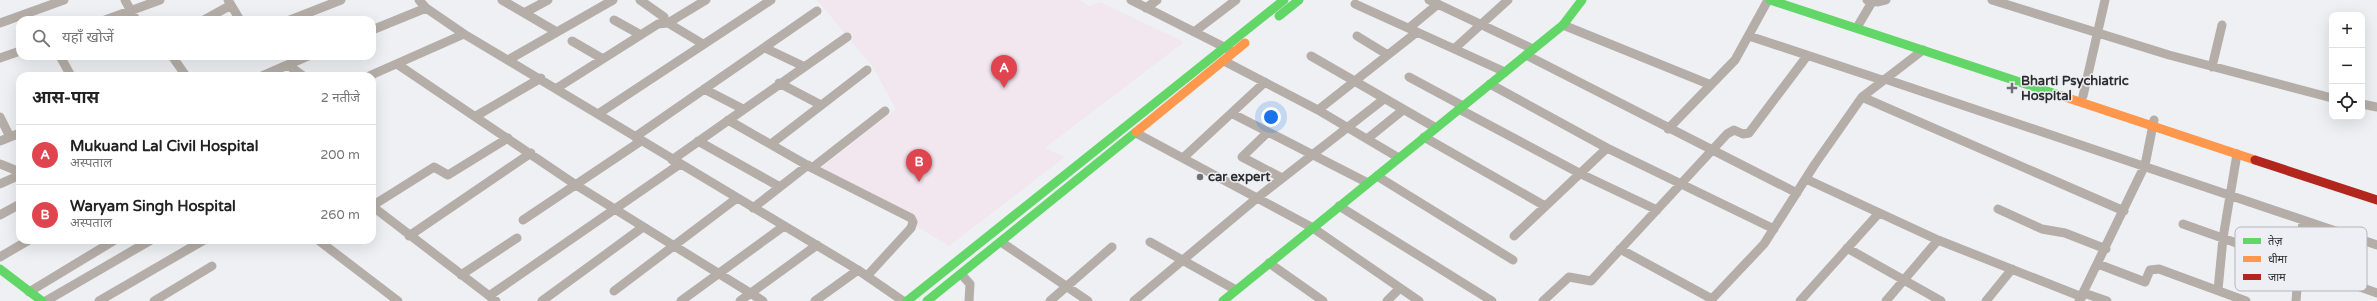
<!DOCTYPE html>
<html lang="hi">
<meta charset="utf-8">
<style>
:root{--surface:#fff;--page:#f6f6f6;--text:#222;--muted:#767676;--line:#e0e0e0;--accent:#717174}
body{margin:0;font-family:"Varela Round","Noto Sans Devanagari",sans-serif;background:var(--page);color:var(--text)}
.controls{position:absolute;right:12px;top:12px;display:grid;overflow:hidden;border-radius:8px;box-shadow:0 4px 16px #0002}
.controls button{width:36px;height:36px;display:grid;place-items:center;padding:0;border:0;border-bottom:1px solid var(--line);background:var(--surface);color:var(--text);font:20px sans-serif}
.you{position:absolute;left:1271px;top:117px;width:14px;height:14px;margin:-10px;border:3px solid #fff;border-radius:50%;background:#1a73e8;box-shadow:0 0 0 6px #1a73e833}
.badge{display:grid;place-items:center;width:26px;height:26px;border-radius:50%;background:var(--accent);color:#fff;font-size:13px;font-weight:700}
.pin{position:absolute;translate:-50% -33px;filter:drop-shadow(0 1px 2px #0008)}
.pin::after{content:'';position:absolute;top:21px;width:14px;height:12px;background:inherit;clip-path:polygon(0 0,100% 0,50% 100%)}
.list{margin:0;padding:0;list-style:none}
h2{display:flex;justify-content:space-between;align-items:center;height:52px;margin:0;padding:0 16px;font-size:17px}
h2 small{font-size:13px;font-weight:400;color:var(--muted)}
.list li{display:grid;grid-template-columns:26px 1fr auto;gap:12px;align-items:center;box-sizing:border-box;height:60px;padding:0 16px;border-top:1px solid var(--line)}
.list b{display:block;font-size:15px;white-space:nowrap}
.list p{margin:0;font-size:13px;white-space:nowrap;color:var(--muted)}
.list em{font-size:13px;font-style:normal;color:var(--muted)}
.icon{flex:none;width:22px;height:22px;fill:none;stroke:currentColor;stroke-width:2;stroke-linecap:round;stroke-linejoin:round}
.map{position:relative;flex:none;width:2377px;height:301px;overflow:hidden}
.search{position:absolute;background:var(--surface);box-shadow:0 4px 16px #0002;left:16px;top:16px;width:360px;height:44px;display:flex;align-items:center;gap:10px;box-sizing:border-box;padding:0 14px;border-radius:12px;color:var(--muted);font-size:15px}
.panel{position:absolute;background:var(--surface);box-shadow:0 4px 16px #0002;left:16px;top:72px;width:360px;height:172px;border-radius:12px}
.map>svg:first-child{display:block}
.medical{fill:#f2e6ef}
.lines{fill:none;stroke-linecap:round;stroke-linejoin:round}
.street{stroke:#b5aea8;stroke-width:9}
.fast{stroke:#63d668;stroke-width:9}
.slow{stroke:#ff974d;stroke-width:9}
.jam{stroke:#b3261e;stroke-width:9}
.poi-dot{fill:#717174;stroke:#eeeff5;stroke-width:1.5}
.labels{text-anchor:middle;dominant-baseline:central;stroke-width:3;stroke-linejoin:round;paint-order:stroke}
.poi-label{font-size:13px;font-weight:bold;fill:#2d2d2f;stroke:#eeeff5;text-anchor:start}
.key{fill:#eeeff5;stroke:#b4b5ba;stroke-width:1}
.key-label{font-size:11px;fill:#2d2d2f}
</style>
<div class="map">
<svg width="2377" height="301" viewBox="0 0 2377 301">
<rect width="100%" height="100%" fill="#eff0f4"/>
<path class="medical" d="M 817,0 L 1080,0 L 1089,6 L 1100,2 L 1184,42 L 1045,148 L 1065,157 L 949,246 L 821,168 L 896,109 L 872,66 Z"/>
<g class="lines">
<path class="street" d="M 125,0 L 136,20
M 228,0 L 240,20
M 419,0 L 426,8 L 464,34 L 858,270 L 903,301
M 502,0 L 555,31
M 640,0 L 664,17 L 663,23
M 1131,0 L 1230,50
M 1429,0 L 1533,49
M 1867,0 L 1878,2 L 1886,0
M 1992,0 L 2169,55 L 2332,98
M 1355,4 L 1505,72
M 1146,8 L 1157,0
M 524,13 L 548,0
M 105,20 L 160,0
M 204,20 L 231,5
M 290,20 L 341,0
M 614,20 L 641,35
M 0,23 L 64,0
M 668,23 L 703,44
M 1859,24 L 1872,2
M 1563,25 L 1711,85
M 1409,28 L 1438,4
M 372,30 L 426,8
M 1194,32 L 1236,0
M 1357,36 L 1388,55
M 1749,36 L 1882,80
M 572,41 L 603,59
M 765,48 L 803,66
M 1454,49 L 1508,0
M 1526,55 L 1797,193
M 60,56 L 71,76
M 172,56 L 186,76
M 1311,56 L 1436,128
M 0,58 L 20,51
M 508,60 L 613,0
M 1224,61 L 1318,110 L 1399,158
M 397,64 L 576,185 L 763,301
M 288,65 L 303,76
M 2212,67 L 2222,25
M 262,76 L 308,56
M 369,76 L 464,34
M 1409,77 L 1463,106
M 1885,79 L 2377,245
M 779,83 L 821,105
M 1490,84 L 1607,148 L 1774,229
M 557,88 L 658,24 L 668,23 L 706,0
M 704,89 L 743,109
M 2083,96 L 2105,0
M 1862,97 L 2124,211
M 2362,104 L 2377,107
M 1459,109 L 1581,174 L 1657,210
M 1318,110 L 1417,32
M 598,114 L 771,0
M 1233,114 L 1368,183
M 476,116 L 541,78
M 0,117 L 10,137
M 728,120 L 812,168 L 911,218 L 913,222 L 911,228 L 867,276
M 1668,129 L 1735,60 L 1768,0
M 1268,132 L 1242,157 L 1282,178
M 1136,133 L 1313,228 L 1419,301
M 635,137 L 817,11
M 1424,137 L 1545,206
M 1367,139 L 1403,110
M 0,141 L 20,133
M 698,141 L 780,187
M 771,144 L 867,70
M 1183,158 L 1265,82
M 672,160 L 847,37
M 0,164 L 20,172
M 812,168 L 885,111
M 1377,176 L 1513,260
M 1806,179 L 1938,240 L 2082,297
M 0,184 L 20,175
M 372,206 L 434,167 L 448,175 L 508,138
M 372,206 L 496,301
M 1339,206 L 1492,301
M 753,208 L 808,165
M 1998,209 L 2042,229 L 2065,233 L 2106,249
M 0,215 L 20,204
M 523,220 L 641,141
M 2183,224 L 2377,293
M 409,236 L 531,153
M 1514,236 L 1607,148
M 318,240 L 398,301
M 1001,242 L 1088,301
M 1150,242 L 1236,290
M 1847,248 L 1941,301
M 1620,249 L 1712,299
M 0,257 L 29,240
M 1269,263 L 1323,301
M 2098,264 L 2145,282 L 2150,270 L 2159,269 L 2246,301
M 961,274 L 970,284 L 969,301
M 461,275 L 517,238
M 2218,290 L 2223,238 L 2237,154
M 614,291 L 737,198
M 29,292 L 115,240
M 2084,293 L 2107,301
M 489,296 L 680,164
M 46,301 L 151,240
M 99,301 L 204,240
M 154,301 L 212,266
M 542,301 L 643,227
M 681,301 L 784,226
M 740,301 L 817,245
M 815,301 L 858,270
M 1050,301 L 1112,247
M 1134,301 L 1257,198 L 1384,99
M 1387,301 L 1400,288
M 1543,301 L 1569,277 L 1591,281 L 1727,134 L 1734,130 L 1743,134 L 1749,133 L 1807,56
M 1710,301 L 1764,244 L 1815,164 L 1862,97 L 1923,50
M 1800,301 L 1879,213
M 1886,301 L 1938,240
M 1986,301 L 2012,269
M 2079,301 L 2145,165 L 2154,120
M 2296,301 L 2303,220"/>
<path class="fast" d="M 1770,0 L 2062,96
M 1279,16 L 1299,0
M 0,269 L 42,301
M 907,301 L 1284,0
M 927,301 L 1136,132
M 1223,301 L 1563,25 L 1582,0"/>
<path class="slow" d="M 2062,96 L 2255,160
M 1136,132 L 1245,43"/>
<path class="jam" d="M 2255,160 L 2377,200"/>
</g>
<g class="poi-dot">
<path d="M2010 82h4v4h4v4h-4v4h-4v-4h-4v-4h4z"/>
<circle cx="1200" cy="177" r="4"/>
</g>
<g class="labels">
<g class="poi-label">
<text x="2021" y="81">Bharti Psychiatric<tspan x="2021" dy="15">Hospital</tspan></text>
<text x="1208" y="177">car expert</text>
</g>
</g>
<rect x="2235" y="227" width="132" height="64" rx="6" class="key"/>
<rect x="2243" y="238" width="18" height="6" fill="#63d668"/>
<rect x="2243" y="256" width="18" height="6" fill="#ff974d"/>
<rect x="2243" y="274" width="18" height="6" fill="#b3261e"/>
<g class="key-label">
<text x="2268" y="245">तेज़</text>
<text x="2268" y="263">धीमा</text>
<text x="2268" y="281">जाम</text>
</g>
</svg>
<div class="controls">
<button>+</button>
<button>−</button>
<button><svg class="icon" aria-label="locate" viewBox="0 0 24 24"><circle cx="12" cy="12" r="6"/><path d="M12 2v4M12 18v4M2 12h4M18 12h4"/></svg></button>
</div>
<div class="you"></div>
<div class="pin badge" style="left:1004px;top:88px;background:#e0444e">A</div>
<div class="pin badge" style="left:919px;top:182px;background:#e0444e">B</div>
<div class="search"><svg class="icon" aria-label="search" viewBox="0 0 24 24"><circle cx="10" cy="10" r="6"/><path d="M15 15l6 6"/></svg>यहाँ खोजें</div>
<section class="panel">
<h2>आस-पास<small>2 नतीजे</small></h2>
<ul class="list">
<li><span class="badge" style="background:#e0444e">A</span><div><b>Mukuand Lal Civil Hospital</b><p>अस्पताल</p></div><em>200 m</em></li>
<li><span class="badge" style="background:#e0444e">B</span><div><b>Waryam Singh Hospital</b><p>अस्पताल</p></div><em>260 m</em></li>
</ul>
</section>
</div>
